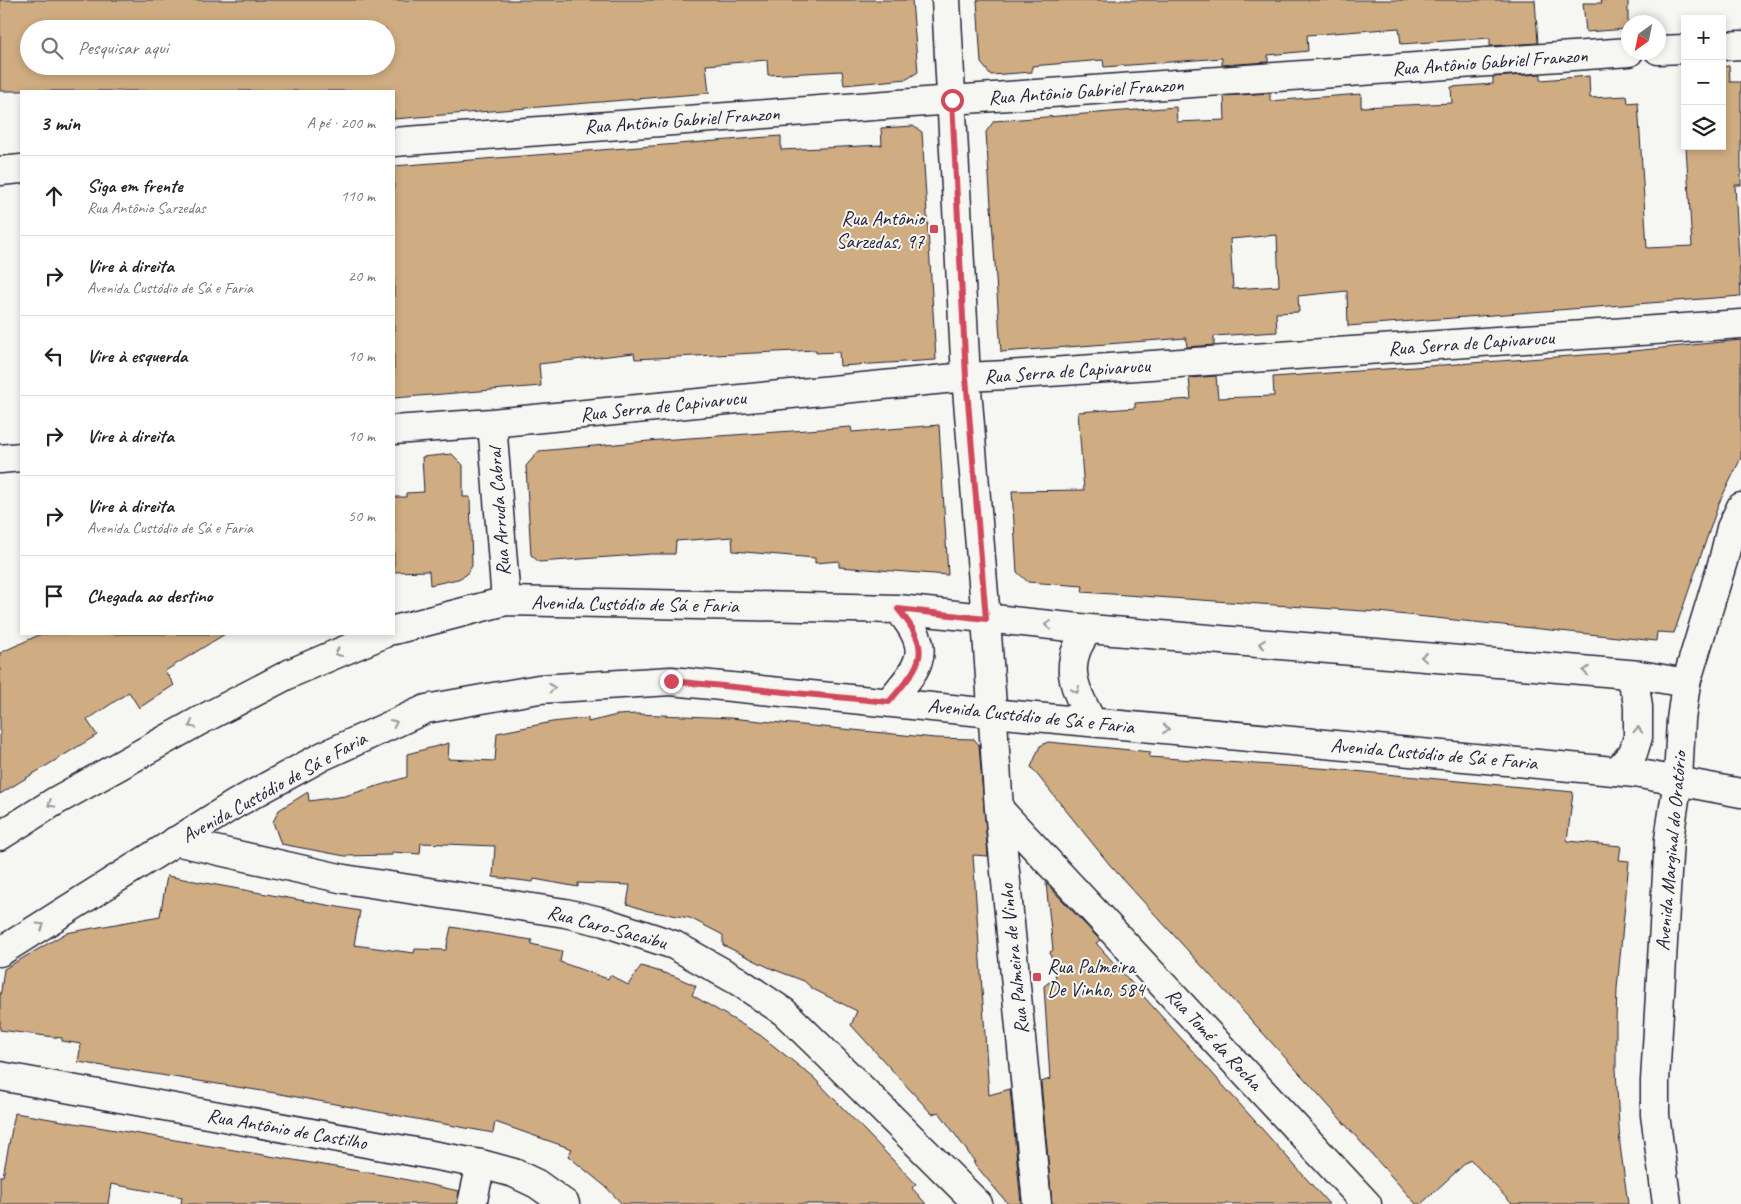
<!DOCTYPE html>
<html lang="pt">
<meta charset="utf-8">
<style>
:root{--surface:#fff;--page:#f2f2f2;--text:#222;--muted:#767676;--line:#e0e0e0}
body{margin:0;font-family:Caveat,sans-serif;background:var(--page);color:var(--text)}
.controls{position:absolute;right:15px;top:15px;display:grid;overflow:hidden;border-radius:0px;box-shadow:0 2px 8px #0003}
.controls button{width:45px;height:45px;display:grid;place-items:center;padding:0;border:0;border-bottom:1px solid var(--line);background:var(--surface);color:var(--text);font:25px sans-serif}
.compass{position:absolute;left:1621px;top:15px;width:45px;height:45px;border-radius:50%;background:var(--surface);box-shadow:0 2px 8px #0003;rotate:213deg}
.stop{position:absolute;width:15px;height:15px;margin:-11px;border:4px solid #d1495b;border-radius:50%;background:#fff}
.stop.end{background:#d1495b;border-color:#fff;box-shadow:0 1px 5px #0008}
.list{margin:0;padding:0;list-style:none}
h2{display:flex;justify-content:space-between;align-items:center;height:65px;margin:0;padding:0 20px;font-size:21px}
h2 small{font-size:16px;font-weight:400;color:var(--muted)}
.list li{display:grid;grid-template-columns:32px 1fr auto;gap:15px;align-items:center;box-sizing:border-box;height:80px;padding:0 20px;border-top:1px solid var(--line)}
.list b{display:block;font-size:19px;white-space:nowrap}
.list p{margin:0;font-size:16px;white-space:nowrap;color:var(--muted)}
.list em{font-size:16px;font-style:normal;color:var(--muted)}
.icon{flex:none;width:28px;height:28px;fill:none;stroke:currentColor;stroke-width:2;stroke-linecap:round;stroke-linejoin:round}
.map{position:relative;flex:none;width:1741px;height:1204px;overflow:hidden}
.search{position:absolute;background:var(--surface);box-shadow:0 2px 8px #0003;left:20px;top:20px;width:375px;height:55px;display:flex;align-items:center;gap:12px;box-sizing:border-box;padding:0 18px;border-radius:28px;color:var(--muted);font-size:19px}
.panel{position:absolute;background:var(--surface);box-shadow:0 2px 8px #0003;left:20px;top:90px;width:375px;height:545px;border-radius:0px}
.map>svg:first-child{display:block}
.building{fill:#cfac81;stroke:#22223b;fill-rule:evenodd}
.lines{fill:none;stroke-linecap:round;stroke-linejoin:round}
.minor-casing{stroke:#22223b;stroke-width:31}
.tertiary-casing{stroke:#22223b;stroke-width:31}
.minor{stroke:#f6f6f2;stroke-width:28}
.tertiary{stroke:#f6f6f2;stroke-width:28}
.oneway{stroke:#9797a0}
.route{stroke:#d1495b;stroke-width:6}
.poi-dot{fill:#d1495b;stroke:#f6f6f2;stroke-width:2}
.labels{text-anchor:middle;dominant-baseline:central;stroke-width:4;stroke-linejoin:round;paint-order:stroke}
.street-label{font-size:20px;fill:#22223b;stroke:#f6f6f2}
.poi-label{font-size:20px;fill:#22223b;stroke:#f6f6f2;text-anchor:end}
</style>
<div class="map">
<svg width="1741" height="1204" viewBox="0 0 1741 1204">
<rect width="100%" height="100%" fill="#f6f6f2"/>
<filter id="ink" filterUnits="userSpaceOnUse"><feTurbulence type="fractalNoise" baseFrequency=".02" numOctaves="2"/><feDisplacementMap in="SourceGraphic" scale="10" xChannelSelector="R" yChannelSelector="G"/><feConvolveMatrix kernelMatrix="1 2 1 2 8 2 1 2 1" color-interpolation-filters="sRGB"/></filter>
<g filter="url(#ink)">
<path class="building" d="M 0,0 L 912,0 L 918,72 L 907,79 L 844,85 L 842,71 L 768,75 L 767,60 L 706,65 L 709,93 L 394,119 L 394,91 L 0,91 ZM 29,29 L 386,29 L 386,66 L 29,66 Z
M 977,0 L 1535,0 L 1538,43 L 1490,46 L 1490,38 L 1401,44 L 1399,28 L 1307,35 L 1308,51 L 1268,55 L 1268,62 L 1222,65 L 1222,58 L 1104,67 L 1103,60 L 1032,66 L 1032,72 L 991,75 L 981,63 Z
M 1601,0 L 1628,0 L 1628,29 L 1586,32 L 1583,3 L 1602,3 Z
M 1729,66 L 1730,82 L 1741,82 L 1741,185 L 1735,185 L 1741,296 L 1348,326 L 1347,291 L 1298,296 L 1299,312 L 1276,313 L 1277,332 L 1214,336 L 1214,345 L 1187,347 L 1186,338 L 1001,352 L 986,132 L 994,121 L 1176,107 L 1177,122 L 1225,120 L 1224,96 L 1270,93 L 1270,101 L 1361,94 L 1361,107 L 1452,103 L 1451,87 L 1493,84 L 1493,77 L 1541,74 L 1541,80 L 1589,76 L 1590,98 L 1627,96 L 1628,103 L 1638,102 L 1647,248 L 1692,246 L 1686,146 L 1722,146 L 1722,67 ZM 1277,235 L 1279,286 L 1233,289 L 1230,239 Z
M 1682,70 L 1685,70 L 1685,116 Z
M 913,126 L 922,132 L 936,360 L 840,366 L 839,352 L 816,353 L 816,350 L 635,359 L 634,353 L 539,364 L 541,386 L 394,398 L 394,166 L 781,136 L 781,150 L 882,145 L 881,128 Z
M 1741,340 L 1741,458 L 1719,503 L 1674,633 L 1657,632 L 1656,641 L 1378,612 L 1082,592 L 1083,586 L 1028,582 L 1017,572 L 1012,491 L 1084,490 L 1078,412 L 1135,408 L 1135,403 L 1191,399 L 1189,378 L 1216,376 L 1218,398 L 1274,396 L 1273,377 L 1613,353 Z
M 939,425 L 948,575 L 839,567 L 839,561 L 815,563 L 815,558 L 733,551 L 732,537 L 676,541 L 675,554 L 651,554 L 539,562 L 531,555 L 526,466 L 539,451 L 660,440 L 851,427 L 852,432 Z
M 452,454 L 463,465 L 463,497 L 470,497 L 472,566 L 466,575 L 458,579 L 430,585 L 429,571 L 394,572 L 394,497 L 406,497 L 406,493 L 424,492 L 422,457 Z
M 41,634 L 225,634 L 165,671 L 174,685 L 139,708 L 129,692 L 87,720 L 97,735 L 0,794 L 0,653 Z
M 637,714 L 730,718 L 935,738 L 974,739 L 979,745 L 988,856 L 973,855 L 989,1095 L 1010,1089 L 1021,1204 L 1008,1204 L 973,1162 L 975,1162 L 939,1112 L 932,1114 L 851,1025 L 857,1011 L 813,989 L 804,981 L 770,968 L 723,945 L 723,935 L 690,918 L 648,911 L 627,904 L 630,885 L 578,883 L 578,887 L 534,879 L 533,882 L 493,877 L 495,846 L 421,843 L 420,854 L 392,852 L 392,855 L 345,856 L 281,844 L 273,822 L 279,810 L 308,792 L 309,801 L 345,796 L 407,777 L 407,754 L 449,743 L 448,759 L 495,761 L 497,733 L 552,722 L 588,718 L 588,722 L 617,715 Z
M 1048,742 L 1151,752 L 1149,757 L 1333,769 L 1573,792 L 1567,841 L 1621,846 L 1619,860 L 1629,861 L 1617,989 L 1616,1020 L 1616,1069 L 1620,1145 L 1628,1204 L 1512,1204 L 1470,1159 L 1421,1204 L 1416,1204 L 1311,1086 L 1110,865 L 1047,787 L 1031,767 L 1040,746 Z
M 167,876 L 360,911 L 354,945 L 414,953 L 415,949 L 446,950 L 451,927 L 532,940 L 531,944 L 562,951 L 560,962 L 608,979 L 610,975 L 628,985 L 641,966 L 674,976 L 696,986 L 692,995 L 760,1035 L 814,1078 L 916,1184 L 912,1188 L 926,1204 L 622,1204 L 606,1187 L 568,1156 L 572,1149 L 495,1122 L 493,1133 L 275,1093 L 78,1062 L 81,1044 L 62,1041 L 62,1038 L 0,1030 L 0,998 L 4,969 L 66,933 L 160,916 Z
M 1046,883 L 1100,940 L 1096,943 L 1329,1204 L 1052,1204 L 1041,1082 L 1050,1079 L 1044,986 L 1056,977 L 1050,952 L 1053,950 Z
M 15,1113 L 394,1177 L 459,1191 L 457,1204 L 181,1204 L 182,1197 L 111,1184 L 108,1204 L 0,1204 L 0,1176 L 3,1176 Z"/>
<g class="lines">
<g class="minor-casing">
<path id="minor" d="M 946,0 L 966,377 L 986,619 L 999,809 L 1037,1204
M 1722,46 L 1741,45
M 1658,50 L 1685,49
M 394,142 L 952,100 L 1629,52
M 0,171 L 21,169
M 492,423 L 506,601
M 394,430 L 492,423 L 966,377 L 1007,375 L 1741,324
M 0,459 L 21,457
M 1686,683 L 1723,561 L 1731,528 L 1741,507
M 999,809 L 1367,1204
M 175,841 L 344,879 L 565,913 L 604,922 L 674,945 L 738,981 L 784,1012 L 818,1045 L 978,1204
M 0,1076 L 481,1164 L 514,1173 L 537,1184 L 565,1204
M 472,1204 L 481,1164
M 1667,1204 L 1655,1115 L 1655,1081 L 1669,839 L 1678,780"/>
</g>
<g class="tertiary-casing">
<path id="tertiary" d="M 1089,629 C 1061,663 1074,688 1092,722
M 394,630 L 506,601 L 898,609 L 1089,629 L 1640,675 L 1686,683 L 1681,720 L 1678,780
M 889,702 C 921,664 934,651 898,609
M 1617,771 L 1633,753 L 1638,737 L 1638,707 L 1636,692 L 1627,674
M 0,836 L 54,802 L 201,720 L 291,673 L 383,634
M 0,952 L 235,804 L 323,756 L 426,709 L 539,689 L 671,681 L 992,713 L 1635,773 L 1741,793"/>
</g>
<use href="#minor" class="minor"/>
<use href="#tertiary" class="tertiary"/>
</g>
<defs><path id="oneway-chevron" d="M-2-3.5L2.5 0L-2 3.5" fill="none" stroke-width="1.6" stroke-linecap="round" stroke-linejoin="round" transform="scale(1.25)"/></defs>
<g class="oneway">
<use href="#oneway-chevron" transform="translate(1048 625) rotate(-174)"/>
<use href="#oneway-chevron" transform="translate(1262 644) rotate(-175)"/>
<use href="#oneway-chevron" transform="translate(338 653) rotate(157)"/>
<use href="#oneway-chevron" transform="translate(1424 657) rotate(-175)"/>
<use href="#oneway-chevron" transform="translate(1586 671) rotate(-175)"/>
<use href="#oneway-chevron" transform="translate(552 688) rotate(-3)"/>
<use href="#oneway-chevron" transform="translate(1076 690) rotate(68)"/>
<use href="#oneway-chevron" transform="translate(394 723) rotate(-25)"/>
<use href="#oneway-chevron" transform="translate(192 725) rotate(151)"/>
<use href="#oneway-chevron" transform="translate(1166 729) rotate(5)"/>
<use href="#oneway-chevron" transform="translate(1638 730) rotate(-87)"/>
<use href="#oneway-chevron" transform="translate(51 804) rotate(148)"/>
<use href="#oneway-chevron" transform="translate(41 926) rotate(-32)"/>
</g>
</g>
<g class="lines" filter="url(#ink)">
<path class="route" d="M 671,681 L 889,702 C 921,664 934,652 898,609 L 986,619 L 966,377 L 952,100"/>
</g>
<g class="poi-dot">
<rect x="929" y="224" width="10" height="10" rx="2.5"/>
<rect x="1032" y="972" width="10" height="10" rx="2.5"/>
</g>
<g class="labels">
<g class="street-label">
<text transform="translate(1490 62) rotate(-4)">Rua Antônio Gabriel Franzon</text>
<text transform="translate(1086 91) rotate(-4)">Rua Antônio Gabriel Franzon</text>
<text transform="translate(682 120) rotate(-4)">Rua Antônio Gabriel Franzon</text>
<text transform="translate(1471 343) rotate(-4)">Rua Serra de Capivarucu</text>
<text transform="translate(1067 371) rotate(-4)">Rua Serra de Capivarucu</text>
<text transform="translate(663 406) rotate(-6)">Rua Serra de Capivarucu</text>
<text transform="translate(499 512) rotate(-94)">Rua Arruda Cabral</text>
<text transform="translate(635 604) rotate(1)">Avenida Custódio de Sá e Faria</text>
<text transform="translate(1031 716) rotate(6)">Avenida Custódio de Sá e Faria</text>
<text transform="translate(1434 754) rotate(5)">Avenida Custódio de Sá e Faria</text>
<text transform="translate(274 787) rotate(-29)">Avenida Custódio de Sá e Faria</text>
<text transform="translate(1671 851) rotate(-85)">Avenida Marginal do Oratório</text>
<text transform="translate(607 927) rotate(15)">Rua Caro-Sacaibu</text>
<text transform="translate(1014 959) rotate(-96)">Rua Palmeira de Vinho</text>
<text transform="translate(1214 1039) rotate(47)">Rua Tomé da Rocha</text>
<text transform="translate(287 1129) rotate(10)">Rua Antônio de Castilho</text>
</g>
<g class="poi-label">
<text x="924" y="218">Rua Antônio<tspan x="924" dy="23">Sarzedas, 97</tspan></text>
<text x="1047" y="966" text-anchor="start">Rua Palmeira<tspan x="1047" dy="23">De Vinho, 584</tspan></text>
</g>
</g>
</svg>
<div class="controls">
<button>+</button>
<button>−</button>
<button><svg class="icon" aria-label="layers" viewBox="0 0 24 24"><path d="M12 4l9 5-9 5-9-5zM3 14l9 5 9-5"/></svg></button>
</div>
<svg class="compass" viewBox="-18 -18 36 36"><path d="M0-13l5 13h-10z" fill="#e53935"/><path d="M0 13l5-13h-10z" fill="#767676"/></svg>
<div class="stop" style="left:952px;top:100px"></div>
<div class="stop end" style="left:671px;top:681px"></div>
<div class="search"><svg class="icon" aria-label="search" viewBox="0 0 24 24"><circle cx="10" cy="10" r="6"/><path d="M15 15l6 6"/></svg>Pesquisar aqui</div>
<section class="panel">
<h2>3 min<small>A pé · 200 m</small></h2>
<ul class="list">
<li><svg class="icon" aria-label="ahead" viewBox="0 0 24 24"><path d="M12 20V5M6 11l6-6 6 6"/></svg><div><b>Siga em frente</b><p>Rua Antônio Sarzedas</p></div><em>110 m</em></li>
<li><svg class="icon" aria-label="right" viewBox="0 0 24 24"><path d="M7 20v-9h11M14 6l5 5-5 5"/></svg><div><b>Vire à direita</b><p>Avenida Custódio de Sá e Faria</p></div><em>20 m</em></li>
<li><svg class="icon" aria-label="left" viewBox="0 0 24 24"><path d="M17 20v-9H6M10 6l-5 5 5 5"/></svg><div><b>Vire à esquerda</b></div><em>10 m</em></li>
<li><svg class="icon" aria-label="right" viewBox="0 0 24 24"><path d="M7 20v-9h11M14 6l5 5-5 5"/></svg><div><b>Vire à direita</b></div><em>10 m</em></li>
<li><svg class="icon" aria-label="right" viewBox="0 0 24 24"><path d="M7 20v-9h11M14 6l5 5-5 5"/></svg><div><b>Vire à direita</b><p>Avenida Custódio de Sá e Faria</p></div><em>50 m</em></li>
<li><svg class="icon" aria-label="arrive" viewBox="0 0 24 24"><path d="M6 21V4h12l-3 4 3 4H6"/></svg><div><b>Chegada ao destino</b></div></li>
</ul>
</section>
</div>
